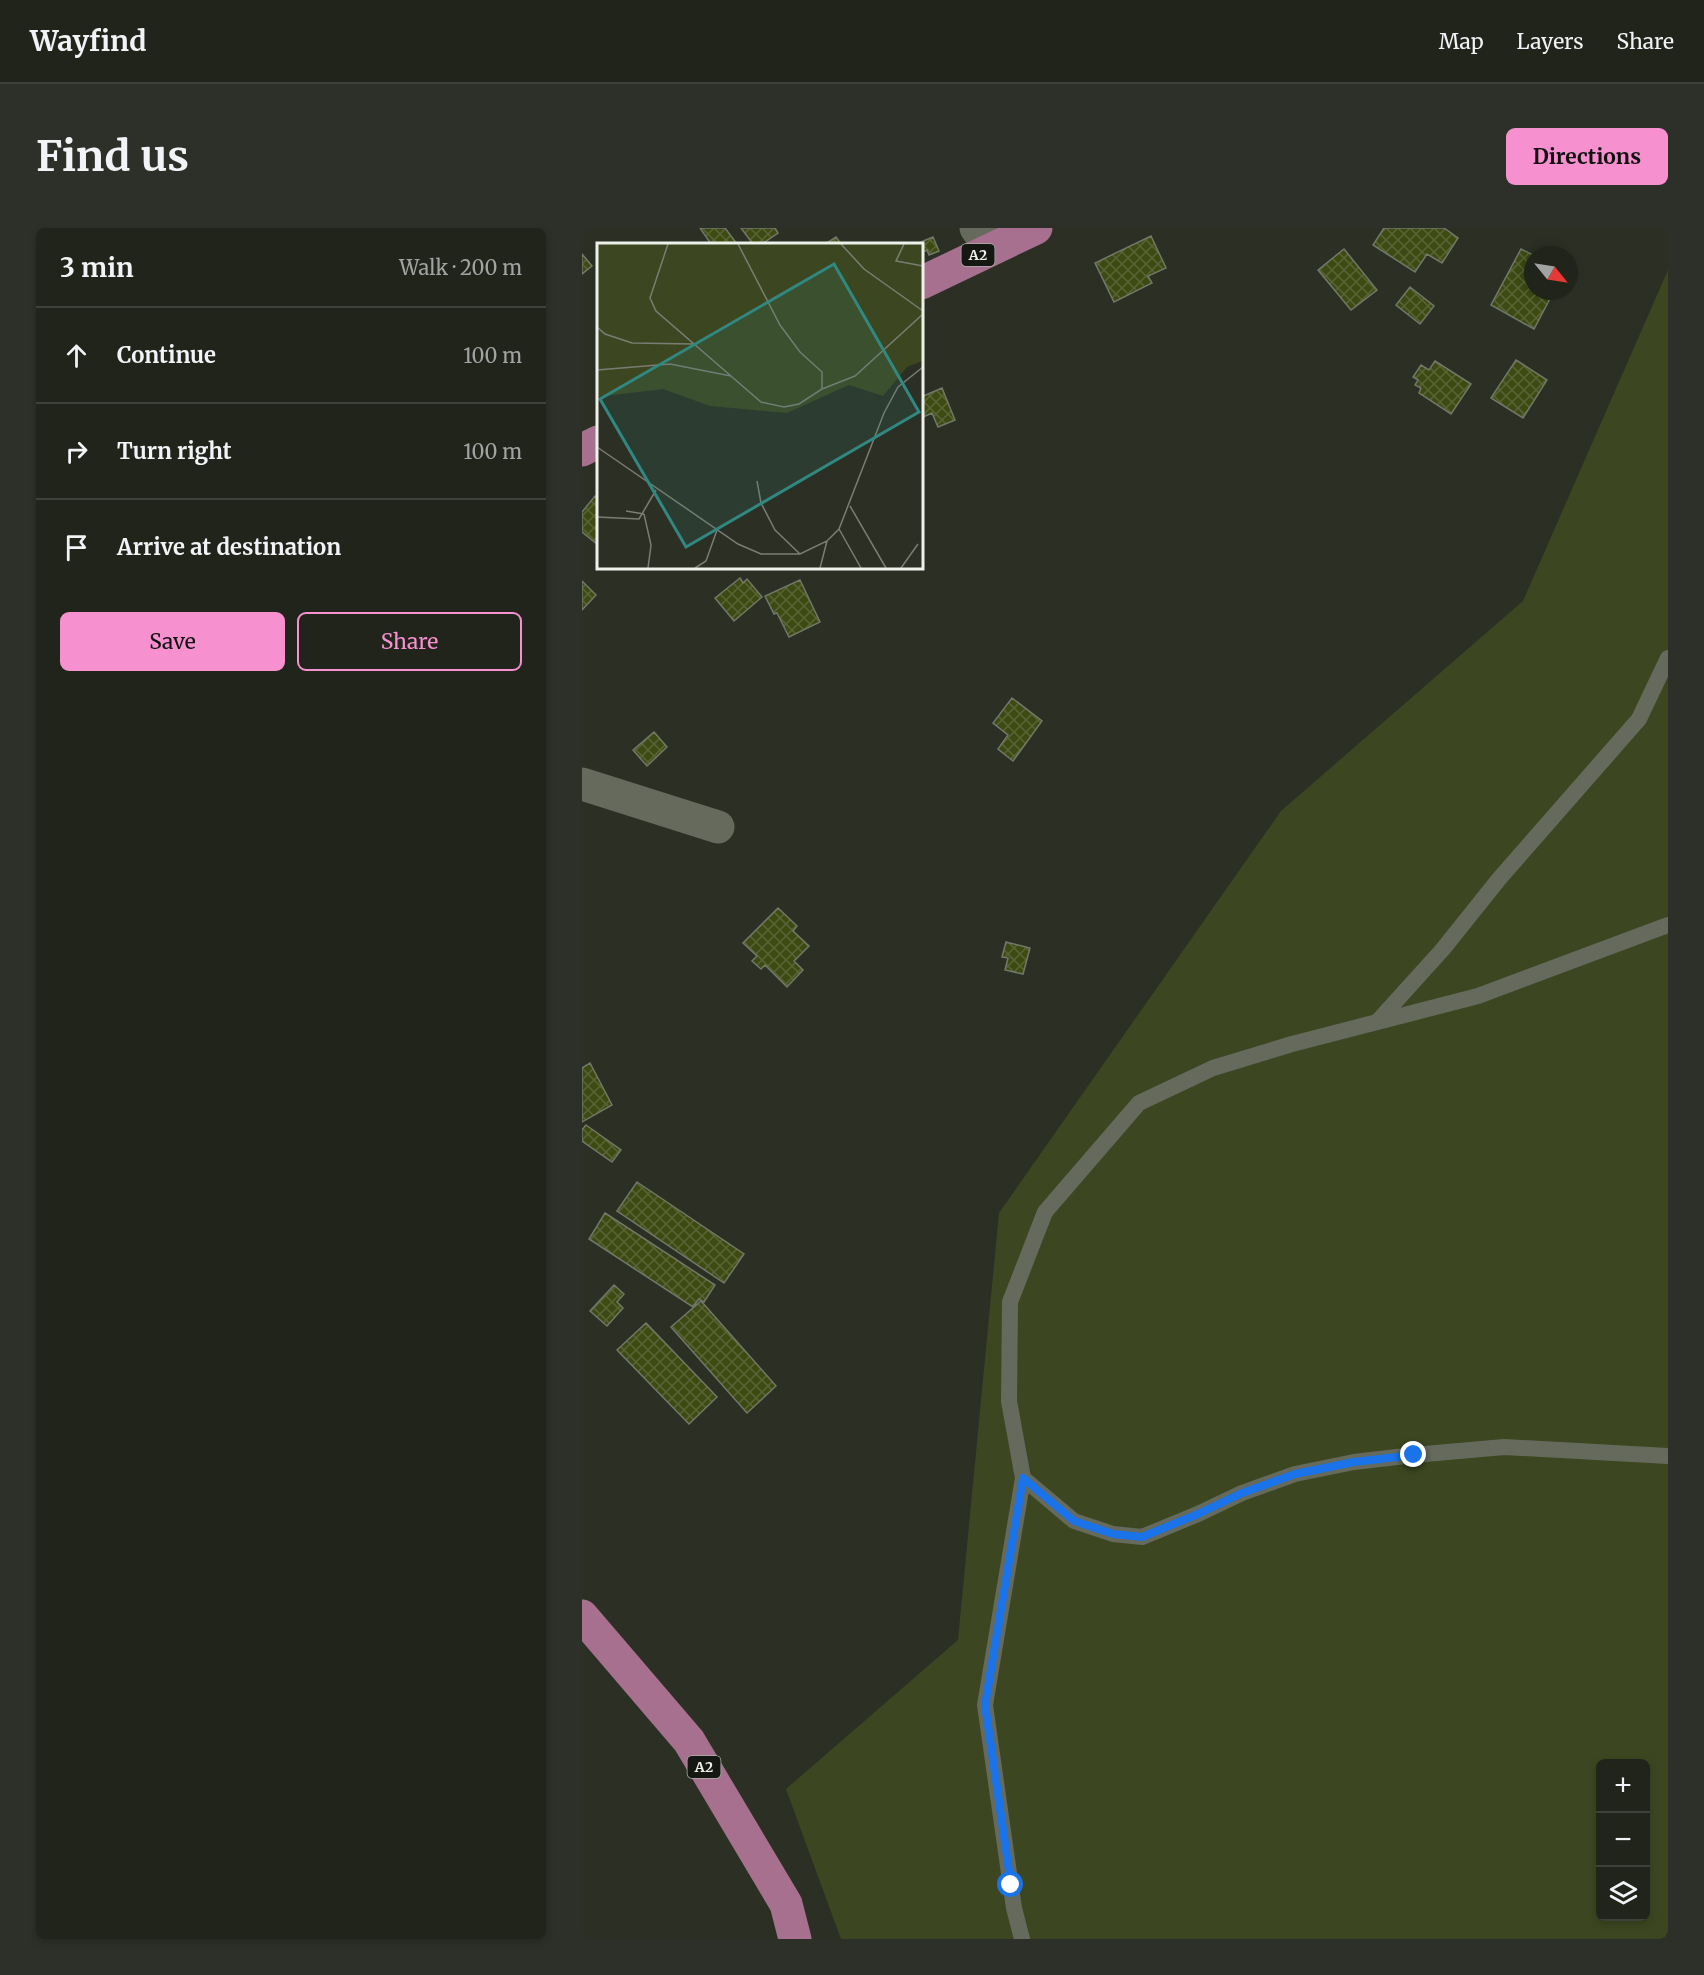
<!DOCTYPE html>
<meta charset="utf-8">
<style>
:root{--surface:#21241b;--page:#2d3028;--text:#f1f3f6;--muted:#a2a4a3;--line:#3e413a;--accent:#f690cf}
body{margin:0;font-family:Merriweather,serif;background:var(--page);color:var(--text)}
.controls{position:absolute;right:18px;bottom:18px;display:grid;overflow:hidden;border-radius:9px;box-shadow:0 3px 9px #0003}
.controls button{width:54px;height:54px;display:grid;place-items:center;padding:0;border:0;border-bottom:2px solid var(--line);background:var(--surface);color:var(--text);font:30px sans-serif}
.compass{position:absolute;left:942px;top:18px;width:54px;height:54px;border-radius:50%;background:var(--surface);box-shadow:0 3px 9px #0003;rotate:120deg}
.stop{position:absolute;width:18px;height:18px;margin:-14px;border:4px solid #1a73e8;border-radius:50%;background:#fff}
.stop.end{background:#1a73e8;border-color:#fff;box-shadow:0 2px 6px #0008}
.list{margin:0;padding:0;list-style:none}
h2{display:flex;justify-content:space-between;align-items:center;height:78px;margin:0;padding:0 24px;font-size:26px}
h2 small{font-size:20px;font-weight:400;color:var(--muted)}
.list li{display:grid;grid-template-columns:39px 1fr auto;gap:18px;align-items:center;box-sizing:border-box;height:96px;padding:0 24px;border-top:2px solid var(--line)}
.list b{display:block;font-size:22px;white-space:nowrap}
.list em{font-size:20px;font-style:normal;color:var(--muted)}
.actions{display:flex;gap:12px;padding:18px 24px}
.actions a{flex:1;padding:14px 0;border:2px solid var(--accent);border-radius:9px;text-align:center;font-size:21px;color:var(--accent)}
.actions .main{background:var(--accent);color:#111}
.icon{flex:none;width:33px;height:33px;fill:none;stroke:currentColor;stroke-width:2;stroke-linecap:round;stroke-linejoin:round}
.map{position:relative;flex:none;width:1086px;height:1711px;overflow:hidden;border-radius:9px}
header{display:flex;align-items:center;gap:36px;box-sizing:border-box;height:84px;padding:0 30px;background:var(--surface);border-bottom:2px solid var(--line)}
header strong{font-size:28px}
nav{display:flex;gap:33px;margin-inline-start:auto;font-size:21px}
.intro{display:flex;align-items:center;justify-content:space-between;box-sizing:border-box;height:144px;padding:0 36px}
h1{margin:0;font-size:42px}
.button{padding:15px 27px;border-radius:9px;background:var(--accent);color:#111;font-size:21px;font-weight:700}
main{display:flex;gap:36px;padding:0 36px}
aside{flex:1;background:var(--surface);border-radius:9px;box-shadow:0 3px 9px #0003}
.map>svg:first-child{display:block}
.green{fill:#3c4721;fill-rule:evenodd}
.building{fill:url(#building-cross-hatch);stroke:#73776a;stroke-width:1.5}
.lines{fill:none;stroke-linecap:round;stroke-linejoin:round}
.service{stroke:#656a5d;stroke-width:16}
.minor{stroke:#656a5d;stroke-width:33}
.primary{stroke:#a7708e;stroke-width:33}
.route{stroke:#1a73e8;stroke-width:8}
.labels{text-anchor:middle;dominant-baseline:central;stroke-width:6;stroke-linejoin:round;paint-order:stroke}
.shield{fill:#151712;stroke:#adb0a9;stroke-width:1.5}
.shield-label{font-size:14px;font-weight:bold;fill:#eef1ea}
.inset-road{fill:none;stroke:#7a7d73;stroke-width:1.5}
.view{fill:#308881;fill-opacity:0.15;stroke:#308881;stroke-width:3}
.inset-edge{fill:none;stroke:#eef1ea;stroke-width:3}
</style>
<header>
<strong>Wayfind</strong>
<nav><a>Map</a><a>Layers</a><a>Share</a></nav>
</header>
<div class="intro"><h1>Find us</h1><a class="button">Directions</a></div>
<main>
<aside>
<h2>3 min<small>Walk · 200 m</small></h2>
<ul class="list">
<li><svg class="icon" aria-label="ahead" viewBox="0 0 24 24"><path d="M12 20V5M6 11l6-6 6 6"/></svg><div><b>Continue</b></div><em>100 m</em></li>
<li><svg class="icon" aria-label="right" viewBox="0 0 24 24"><path d="M7 20v-9h11M14 6l5 5-5 5"/></svg><div><b>Turn right</b></div><em>100 m</em></li>
<li><svg class="icon" aria-label="arrive" viewBox="0 0 24 24"><path d="M6 21V4h12l-3 4 3 4H6"/></svg><div><b>Arrive at destination</b></div></li>
</ul>
<div class="actions"><a class="main">Save</a><a>Share</a></div>
</aside>
<div class="map">
<svg width="1086" height="1711" viewBox="0 0 1086 1711">
<defs>
<pattern id="building-cross-hatch" width="8" height="8" patternUnits="userSpaceOnUse" patternTransform="scale(1.5)"><rect width="8" height="8" fill="#3d4b13"/><path d="M0 0l8 8M0 8l8-8" fill="none" stroke="#596536"/></pattern>
</defs>
<rect width="100%" height="100%" fill="#2c3024"/>
<path class="green" d="M 1086,42 L 1086,1711 L 259,1711 L 204,1561 L 376,1412 L 417,985 L 699,583 L 941,373 ZM 1018,1536 L 1064,1536 L 1064,1688 L 1018,1688 Z"/>
<path class="building" d="M 118,0 L 143,0 L 155,16 L 129,16 Z
M 159,0 L 193,0 L 196,5 L 180,16 L 171,16 Z
M 802,0 L 862,0 L 876,10 L 860,35 L 845,26 L 833,44 L 791,17 Z
M 569,8 L 584,40 L 566,48 L 570,55 L 532,74 L 513,35 Z
M 254,9 L 259,16 L 243,16 Z
M 351,9 L 357,23 L 347,27 L 345,22 L 339,25 L 339,16 L 334,16 Z
M 762,21 L 795,62 L 769,82 L 736,42 Z
M 939,21 L 951,27 L 951,63 L 972,63 L 952,101 L 909,77 Z
M 0,26 L 10,38 L 0,46 Z
M 828,59 L 852,78 L 838,96 L 814,77 Z
M 934,132 L 965,152 L 941,190 L 909,170 Z
M 853,133 L 889,156 L 869,186 L 837,165 L 839,160 L 833,157 L 836,152 L 831,149 L 839,137 L 847,142 Z
M 360,160 L 373,192 L 356,199 L 350,185 L 339,190 L 339,169 Z
M 13,268 L 16,271 L 16,317 L 0,304 L 0,284 Z
M 158,350 L 161,355 L 165,351 L 180,369 L 152,393 L 133,370 Z
M 218,352 L 238,394 L 207,409 L 195,385 L 192,386 L 183,368 Z
M 0,353 L 14,367 L 0,382 Z
M 430,470 L 460,493 L 431,533 L 416,521 L 426,507 L 411,495 Z
M 72,504 L 85,519 L 65,538 L 51,522 Z
M 196,680 L 215,698 L 211,703 L 227,718 L 212,733 L 221,742 L 205,759 L 183,737 L 179,741 L 170,733 L 175,728 L 161,715 Z
M 424,714 L 448,720 L 441,746 L 423,742 L 426,730 L 420,729 Z
M 8,835 L 30,877 L 0,894 L 0,840 Z
M 4,897 L 39,922 L 30,934 L 0,913 L 0,902 Z
M 55,954 L 162,1026 L 142,1055 L 35,983 Z
M 23,985 L 133,1057 L 122,1074 L 117,1071 L 111,1079 L 7,1011 Z
M 32,1057 L 42,1066 L 35,1074 L 41,1080 L 25,1098 L 8,1083 Z
M 119,1073 L 194,1158 L 165,1185 L 89,1099 Z
M 64,1095 L 135,1169 L 107,1196 L 35,1122 Z"/>
<g class="lines">
<path class="service" d="M 1086,697 L 896,768 L 710,816 L 631,840 L 557,875 L 463,984 L 428,1074 L 427,1173 L 441,1250 L 492,1293 L 531,1306 L 560,1309 L 616,1286 L 660,1265 L 713,1246 L 772,1234 L 832,1227 L 922,1219 L 1086,1228
M 795,794 L 861,721 L 917,651 L 1057,491 L 1086,430
M 440,1711 L 432,1680 L 403,1477 L 441,1250"/>
<path class="minor" d="M 394,0 L 409,20
M 0,556 L 136,599"/>
<path class="primary" d="M 339,55 L 454,0
M 0,222 L 16,214
M 0,1388 L 107,1513 L 204,1676 L 213,1711"/>
</g>
<g class="lines">
<path class="route" d="M 429,1657 L 403,1477 L 441,1250 L 492,1293 L 531,1306 L 560,1309 L 616,1286 L 660,1265 L 713,1246 L 772,1234 L 832,1227"/>
</g>
<g class="labels">
<g class="shield">
<rect x="379.5" y="16" width="33" height="22" rx="4.5"/>
<rect x="105.5" y="1528" width="33" height="22" rx="4.5"/>
</g>
<g class="shield-label">
<text x="396" y="27">A2</text>
<text x="122" y="1539">A2</text>
</g>
</g>
<g transform="translate(15 15)">
<rect width="326" height="326" fill="#2c3024"/>
<path d="M 0,1 L 325,1 L 325,118 L 310,124 L 286,153 L 252,142 L 190,170 L 113,163 L 66,146 L 0,154 Z" fill="#3c4721"/>
<path class="inset-road" d="M 71,1 L 53,55 L 59,68 L 164,159 L 187,164 L 202,161 L 225,146 L 225,129 L 203,109 L 183,82 L 141,1M 244,1 L 267,26 L 326,68M 307,1 L 299,18 L 326,23M 0,84 L 8,91 L 35,100 L 96,101M 0,127 L 73,121 L 134,133M 225,146 L 258,133 L 326,71M 0,204 L 141,301 L 164,311 L 203,311 L 230,298 L 242,286 L 287,170 L 301,144 L 326,124M 160,238 L 164,260 L 178,287 L 203,311M 253,263 L 289,325M 29,268 L 47,271M 47,271 L 54,302 L 51,325M 0,274 L 42,276 L 59,247M 242,286 L 264,325M 98,325 L 109,318 L 120,287M 223,325 L 230,298M 304,325 L 321,301"/>
<path class="view" d="M 237,21 L 322,169 L 89,304 L 3,156 Z"/>
<rect width="326" height="326" class="inset-edge"/>
</g>
</svg>
<div class="controls">
<button>+</button>
<button>−</button>
<button><svg class="icon" aria-label="layers" viewBox="0 0 24 24"><path d="M12 4l9 5-9 5-9-5zM3 14l9 5 9-5"/></svg></button>
</div>
<svg class="compass" viewBox="-18 -18 36 36"><path d="M0-13l5 13h-10z" fill="#e53935"/><path d="M0 13l5-13h-10z" fill="#a2a4a3"/></svg>
<div class="stop" style="left:429px;top:1657px"></div>
<div class="stop end" style="left:832px;top:1227px"></div>
</div>
</main>
